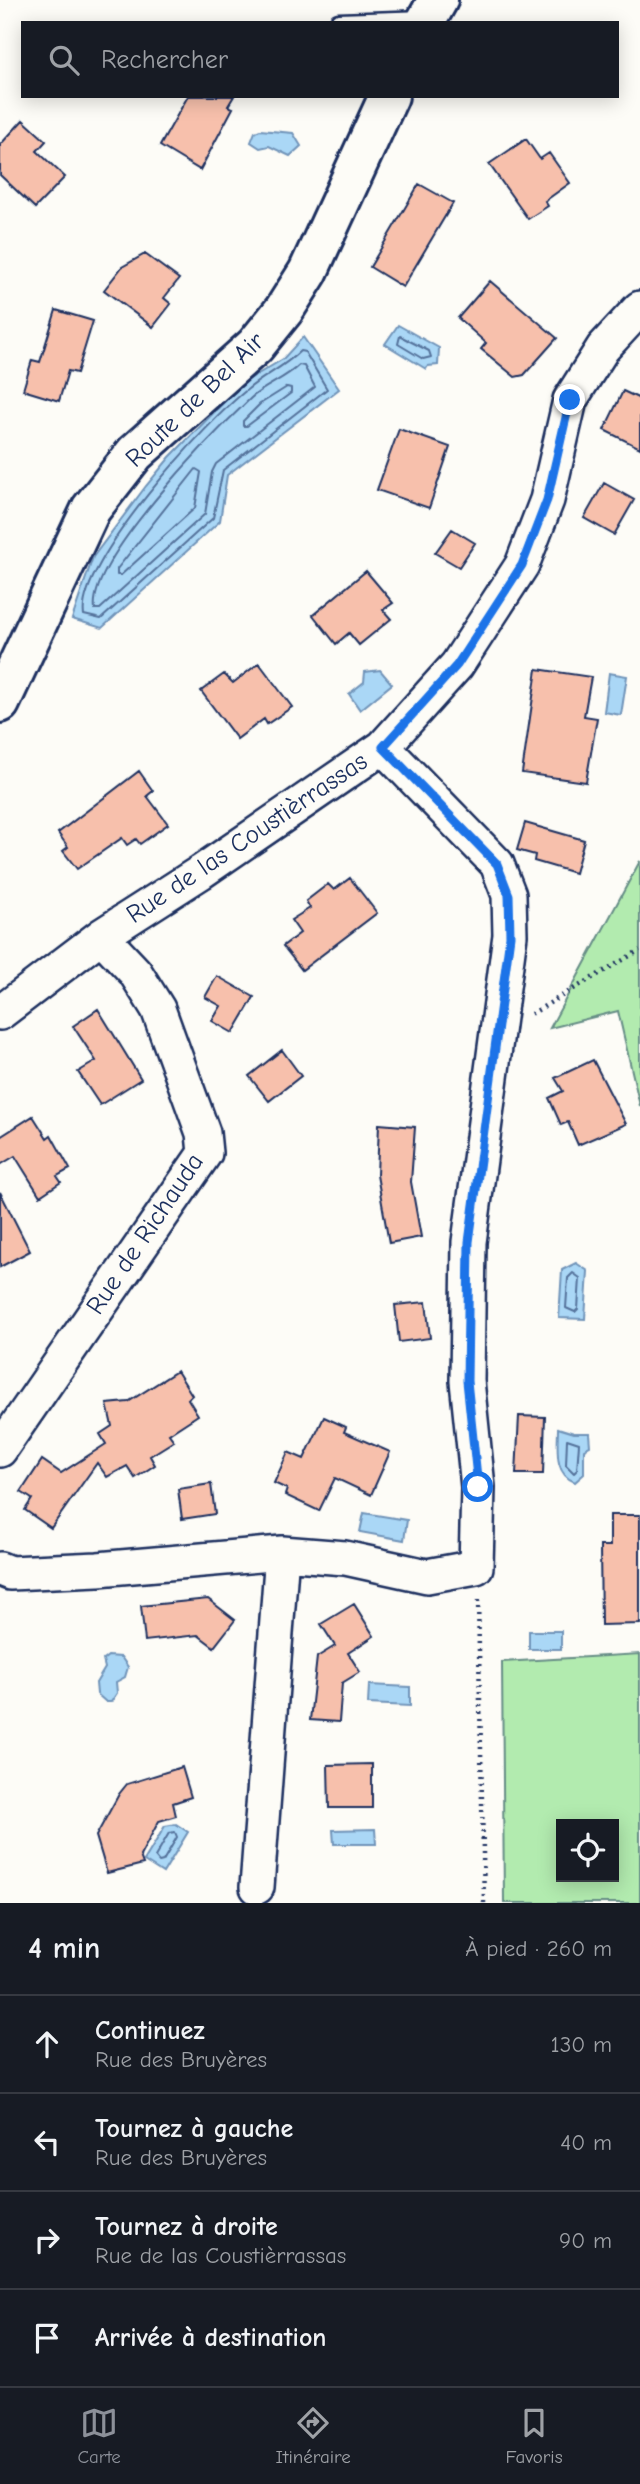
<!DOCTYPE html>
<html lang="fr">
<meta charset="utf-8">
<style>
:root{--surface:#171b24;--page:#242831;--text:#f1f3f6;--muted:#9ea1a6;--line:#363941;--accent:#8c9099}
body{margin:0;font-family:"Comic Neue",sans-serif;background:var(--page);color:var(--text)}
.controls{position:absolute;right:21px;bottom:21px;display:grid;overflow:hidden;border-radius:0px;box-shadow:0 4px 18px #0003}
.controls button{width:63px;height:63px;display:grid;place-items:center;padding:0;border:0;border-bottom:2px solid var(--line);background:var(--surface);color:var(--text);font:35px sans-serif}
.stop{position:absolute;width:21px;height:21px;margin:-16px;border:5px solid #1a73e8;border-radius:50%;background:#fff}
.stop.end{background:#1a73e8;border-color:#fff;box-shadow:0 2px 7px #0008}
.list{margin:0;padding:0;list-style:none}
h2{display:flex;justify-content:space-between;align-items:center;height:91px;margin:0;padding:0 28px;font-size:30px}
h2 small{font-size:23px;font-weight:400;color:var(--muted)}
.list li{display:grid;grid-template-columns:46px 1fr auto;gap:21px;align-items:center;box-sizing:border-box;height:98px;padding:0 28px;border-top:2px solid var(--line)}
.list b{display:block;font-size:26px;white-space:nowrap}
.list p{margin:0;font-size:23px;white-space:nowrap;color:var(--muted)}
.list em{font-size:23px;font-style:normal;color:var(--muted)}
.icon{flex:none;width:38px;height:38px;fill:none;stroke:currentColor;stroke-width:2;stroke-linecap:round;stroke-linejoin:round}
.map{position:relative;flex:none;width:640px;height:1903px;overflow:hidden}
.search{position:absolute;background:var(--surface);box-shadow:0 4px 18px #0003;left:21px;right:21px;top:21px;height:77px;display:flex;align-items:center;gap:18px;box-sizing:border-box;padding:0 24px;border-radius:0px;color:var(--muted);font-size:26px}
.sheet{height:483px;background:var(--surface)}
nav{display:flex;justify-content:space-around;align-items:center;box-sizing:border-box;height:98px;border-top:2px solid var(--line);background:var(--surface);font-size:19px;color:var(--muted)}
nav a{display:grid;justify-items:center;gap:4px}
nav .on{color:var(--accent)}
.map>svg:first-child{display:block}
.green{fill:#b2ebaf;stroke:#668d86;stroke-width:2;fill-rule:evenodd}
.water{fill:#aad7f6;stroke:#7194b9;stroke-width:2}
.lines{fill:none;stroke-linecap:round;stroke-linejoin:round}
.shore{stroke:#54729b;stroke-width:2}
.building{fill:#f7c0ac;stroke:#1b2f5e;stroke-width:2}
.service-casing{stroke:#1b2f5e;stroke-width:23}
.minor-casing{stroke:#1b2f5e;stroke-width:38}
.tertiary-casing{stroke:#1b2f5e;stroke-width:44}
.path{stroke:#1b2f5e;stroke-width:4.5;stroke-dasharray:2 5;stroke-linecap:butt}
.service{stroke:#fdfcf7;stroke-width:18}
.minor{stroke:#fdfcf7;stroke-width:33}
.tertiary{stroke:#fdfcf7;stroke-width:38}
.route{stroke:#1a73e8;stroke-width:9}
.labels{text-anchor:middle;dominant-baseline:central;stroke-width:6;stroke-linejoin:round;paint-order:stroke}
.street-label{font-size:26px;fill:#1b2f5e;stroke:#fdfcf7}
</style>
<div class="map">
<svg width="640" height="1903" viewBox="0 0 640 1903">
<rect width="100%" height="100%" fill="#fdfcf7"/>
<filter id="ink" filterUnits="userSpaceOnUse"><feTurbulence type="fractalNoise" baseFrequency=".0143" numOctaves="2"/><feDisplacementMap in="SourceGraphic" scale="14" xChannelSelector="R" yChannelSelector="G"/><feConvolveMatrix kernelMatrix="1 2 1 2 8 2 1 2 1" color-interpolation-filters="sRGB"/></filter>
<g filter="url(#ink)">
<path class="green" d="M 640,861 L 640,1106 L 618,1011 L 550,1028 Z
M 640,1654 L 640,1903 L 504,1903 L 502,1662 ZM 561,1824 L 614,1824 L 614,1877 L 561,1877 Z"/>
<path class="water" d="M 260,130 L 293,133 L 301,146 L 290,156 L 269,146 L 260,148 L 251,142 L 255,132 Z
M 398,325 L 439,348 L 438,365 L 428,366 L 426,369 L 385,344 Z
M 303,337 L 339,389 L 227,475 L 220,521 L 102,628 L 72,619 L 93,557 L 146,486 L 170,457 L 243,383 L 283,359 Z
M 380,670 L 392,684 L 360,710 L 349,694 L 364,682 L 365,672 Z
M 609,673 L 627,676 L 621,715 L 604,712 Z
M 576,1263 L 588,1271 L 585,1319 L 559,1318 L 562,1270 Z
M 558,1428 L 574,1433 L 589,1433 L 590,1446 L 584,1449 L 584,1474 L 575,1482 C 553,1474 558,1447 558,1428 Z
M 364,1513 L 407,1520 L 404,1540 L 360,1532 Z
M 529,1631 L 561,1631 L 561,1649 L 529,1649 Z
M 108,1656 L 121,1657 L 128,1667 L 125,1677 L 116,1682 L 117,1693 L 111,1702 L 106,1702 L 97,1694 L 96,1683 L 105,1668 L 103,1660 Z
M 369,1685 L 410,1687 L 410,1706 L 368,1704 Z
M 176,1824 L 188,1832 L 163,1873 L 144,1861 L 165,1826 Z
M 375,1829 L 376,1844 L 334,1844 L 333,1830 Z"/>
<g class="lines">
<path class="shore" d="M 400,336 L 429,351 L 431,357 L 423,359 L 398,344 Z
M 300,351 L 305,352 L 327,389 L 223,470 L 213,518 L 101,619 L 84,615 C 76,564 207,421 248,389 C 265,375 284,367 300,351 Z
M 299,365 L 304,366 L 315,387 L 216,464 L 212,472 L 205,514 L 100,609 L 95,609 C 88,560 214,433 251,398 C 265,385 285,379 299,365 Z
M 287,387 L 291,388 L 291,393 L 247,426 L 243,426 L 243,421 L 260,404 Z
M 196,469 L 201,472 L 195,508 L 121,575 L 117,575 L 117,569 Z
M 573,1273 L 580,1278 L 578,1309 L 575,1312 L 566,1308 L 568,1278 Z
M 567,1439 L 579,1443 L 577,1470 L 574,1473 L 566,1465 Z
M 169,1833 L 175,1832 L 177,1837 L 163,1861 L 159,1862 L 155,1857 Z"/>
</g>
<path class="building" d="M 188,96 L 234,96 L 228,106 L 233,108 L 200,170 L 160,146 Z
M 23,120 L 46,141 L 37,151 L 65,177 L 35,208 L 0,175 L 0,145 Z
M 526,139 L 540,159 L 549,153 L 570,183 L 545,201 L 548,206 L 528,219 L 489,164 Z
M 419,184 L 453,203 L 403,287 L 370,267 Z
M 145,254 L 179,279 L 164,298 L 171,304 L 153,327 L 104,290 L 122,267 Z
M 490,281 L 557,338 L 524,375 L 515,377 L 481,349 L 486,343 L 458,318 Z
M 56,310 L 93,321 L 77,373 L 68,371 L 59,401 L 23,390 L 32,360 L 40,362 Z
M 623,391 L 640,399 L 640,448 L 604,430 Z
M 399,429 L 450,447 L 429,508 L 377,490 Z
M 604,483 L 634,500 L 614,535 L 584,518 Z
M 452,529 L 475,543 L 459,567 L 435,553 Z
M 366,571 L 393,603 L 383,610 L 391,619 L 359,645 L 349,633 L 336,644 L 313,615 Z
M 259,663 L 292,707 L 267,724 L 264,719 L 237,739 L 201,691 L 224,674 L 233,683 Z
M 537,669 L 591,677 L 584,716 L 597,718 L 586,782 L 522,773 Z
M 139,771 L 153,791 L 147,796 L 168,824 L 140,844 L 136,839 L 127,845 L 122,838 L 77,869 L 63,851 L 68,847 L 58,833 Z
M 525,823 L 584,840 L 575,873 L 534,861 L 535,855 L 517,850 Z
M 350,878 L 377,913 L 302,970 L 283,946 L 300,933 L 291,920 L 310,908 L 306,901 L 328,884 L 334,890 Z
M 217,976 L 254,997 L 233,1033 L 212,1021 L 221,1006 L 205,997 Z
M 98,1009 L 141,1079 L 100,1105 L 78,1072 L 96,1061 L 73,1026 Z
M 282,1050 L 301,1076 L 269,1101 L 249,1076 Z
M 593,1060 L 626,1124 L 578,1145 L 568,1122 L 561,1125 L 549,1098 L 563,1091 L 555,1078 Z
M 33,1116 L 47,1138 L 51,1135 L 70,1169 L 57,1176 L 61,1182 L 40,1196 L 15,1156 L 0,1165 L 0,1137 Z
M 379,1124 L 415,1127 L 411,1182 L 421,1237 L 389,1243 L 377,1175 Z
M 0,1192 L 30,1251 L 0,1267 Z
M 426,1302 L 430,1338 L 399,1342 L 395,1305 Z
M 177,1371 L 192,1395 L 188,1399 L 198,1415 L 169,1434 L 174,1441 L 150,1456 L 155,1465 L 135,1478 L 127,1466 L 107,1477 L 97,1463 L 51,1528 L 25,1510 L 32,1499 L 21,1492 L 42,1460 L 61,1473 L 106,1444 L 100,1434 L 112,1426 L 107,1404 L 128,1402 Z
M 519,1416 L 545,1417 L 543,1474 L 516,1474 Z
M 324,1417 L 346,1427 L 344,1432 L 390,1452 L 371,1495 L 335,1478 L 319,1511 L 285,1495 L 287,1489 L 274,1483 L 288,1452 L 304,1459 Z
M 211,1484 L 215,1514 L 182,1519 L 178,1489 Z
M 610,1515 L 640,1515 L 640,1624 L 601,1625 L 600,1546 L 610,1546 Z
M 208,1599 L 235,1620 L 214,1647 L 198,1635 L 145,1641 L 141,1606 Z
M 354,1604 L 374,1636 L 348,1653 L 360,1672 L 342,1683 L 339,1722 L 310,1720 L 317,1657 L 335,1646 L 321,1624 Z
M 372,1764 L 372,1808 L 329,1808 L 328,1765 Z
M 182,1767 L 191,1797 L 173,1803 L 176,1816 L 159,1821 L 140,1856 L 143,1864 L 107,1873 L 96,1836 L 119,1794 L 127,1784 Z"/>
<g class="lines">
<g class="service-casing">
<path id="service" d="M 339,23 L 426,20"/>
</g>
<g class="minor-casing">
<path id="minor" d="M 0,1013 L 101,936 L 201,872 L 383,747 L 457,665 L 522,565 L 547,500 L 570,400 L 603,348 L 640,308
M 0,1450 L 205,1153 L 203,1133 L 158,1009 L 135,972 L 101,936
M 0,1569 L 10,1573 L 98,1569 L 282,1553 L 345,1558 L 427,1576 L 476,1567 L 478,1487 L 467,1381 L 469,1242 L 510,935 L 509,895 L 497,864 L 383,747
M 257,1887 L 282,1553"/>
</g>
<g class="tertiary-casing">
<path id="tertiary" d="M 425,23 L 438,0
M 0,703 L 91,509 L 135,453 L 255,346 L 284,310 L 308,272 L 389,96"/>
</g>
<path class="path" d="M 531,1014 L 640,950
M 478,1600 L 484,1903"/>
<use href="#service" class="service"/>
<use href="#minor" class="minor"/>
<use href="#tertiary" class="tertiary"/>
</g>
</g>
<g class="lines" filter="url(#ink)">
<path class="route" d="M 478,1487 L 467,1381 L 469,1242 L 510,936 L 509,895 L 497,864 L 383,747 L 457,665 L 522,565 L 547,500 L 570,400"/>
</g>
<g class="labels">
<g class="street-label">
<text transform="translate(195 400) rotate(-44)">Route de Bel Air</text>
<text transform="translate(247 838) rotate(-34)">Rue de las Coustièrrassas</text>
<text transform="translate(145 1234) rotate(-56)">Rue de Richauda</text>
</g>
</g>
</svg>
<div class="controls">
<button><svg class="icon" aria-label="locate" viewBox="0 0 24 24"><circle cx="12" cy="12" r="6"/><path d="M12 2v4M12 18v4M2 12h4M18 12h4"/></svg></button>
</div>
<div class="stop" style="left:478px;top:1487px"></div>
<div class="stop end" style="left:570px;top:400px"></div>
<div class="search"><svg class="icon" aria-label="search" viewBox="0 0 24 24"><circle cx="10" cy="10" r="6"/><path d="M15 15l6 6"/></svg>Rechercher</div>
</div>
<section class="sheet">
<h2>4 min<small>À pied · 260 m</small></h2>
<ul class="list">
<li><svg class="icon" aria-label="ahead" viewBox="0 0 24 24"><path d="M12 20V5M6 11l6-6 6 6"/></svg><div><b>Continuez</b><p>Rue des Bruyères</p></div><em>130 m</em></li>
<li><svg class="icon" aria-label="left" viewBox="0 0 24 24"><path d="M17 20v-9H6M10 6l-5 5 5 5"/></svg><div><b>Tournez à gauche</b><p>Rue des Bruyères</p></div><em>40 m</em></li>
<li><svg class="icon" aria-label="right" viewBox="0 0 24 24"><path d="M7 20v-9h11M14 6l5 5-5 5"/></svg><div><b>Tournez à droite</b><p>Rue de las Coustièrrassas</p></div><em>90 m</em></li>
<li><svg class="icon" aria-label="arrive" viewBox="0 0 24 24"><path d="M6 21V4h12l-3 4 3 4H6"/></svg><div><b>Arrivée à destination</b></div></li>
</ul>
</section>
<nav>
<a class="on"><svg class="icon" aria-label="map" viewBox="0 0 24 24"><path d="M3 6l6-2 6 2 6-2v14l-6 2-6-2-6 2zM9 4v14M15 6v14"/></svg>Carte</a>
<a><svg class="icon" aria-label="directions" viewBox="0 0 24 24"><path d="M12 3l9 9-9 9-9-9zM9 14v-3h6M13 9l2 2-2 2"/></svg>Itinéraire</a>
<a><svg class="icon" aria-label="saved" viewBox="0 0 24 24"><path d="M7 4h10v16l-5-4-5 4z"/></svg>Favoris</a>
</nav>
